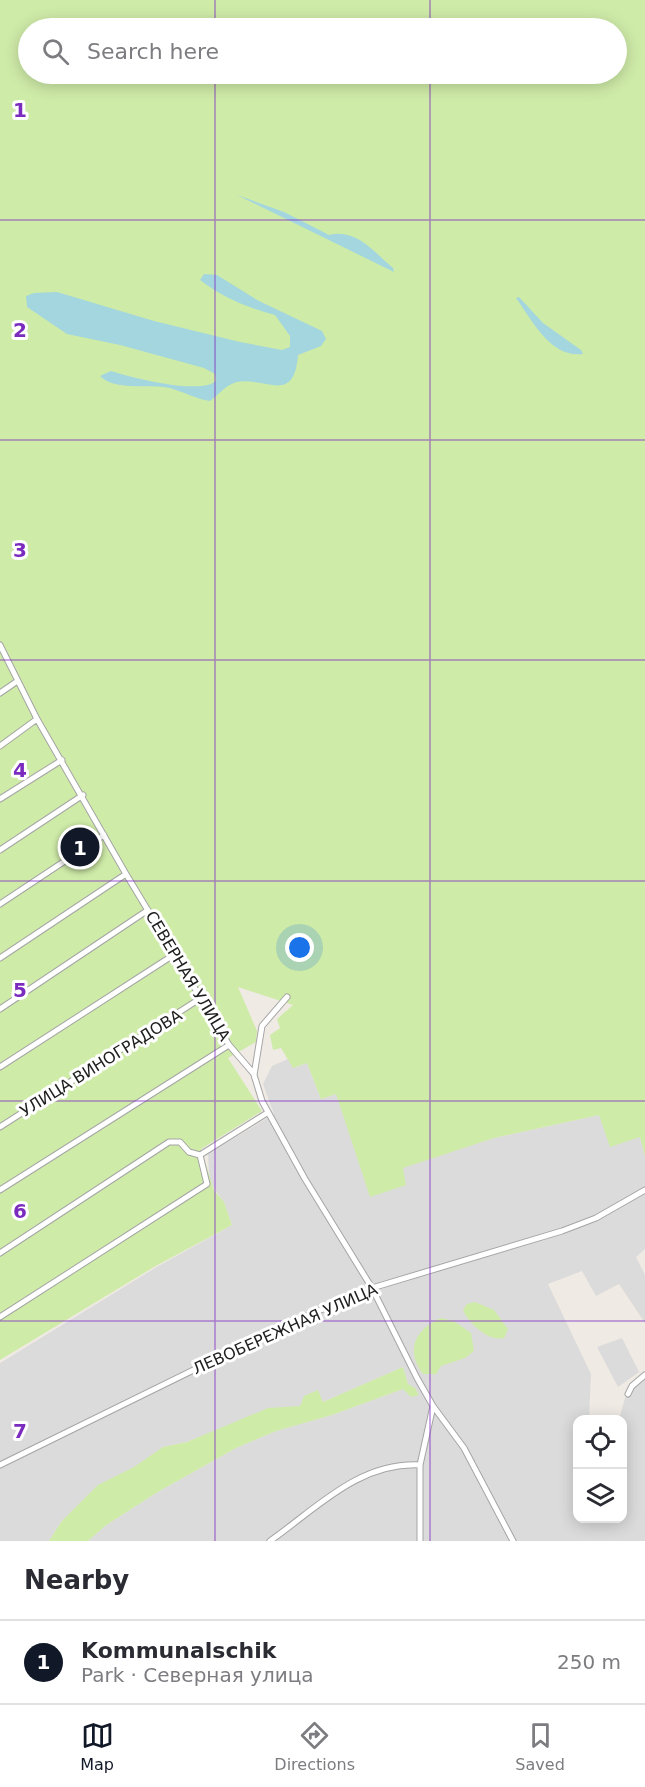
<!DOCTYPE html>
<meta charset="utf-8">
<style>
:root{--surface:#fff;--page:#f7f7f7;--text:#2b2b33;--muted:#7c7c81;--line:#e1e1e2;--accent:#111827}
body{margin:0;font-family:"DejaVu Sans",sans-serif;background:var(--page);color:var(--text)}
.controls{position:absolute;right:18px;bottom:18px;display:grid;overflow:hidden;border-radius:12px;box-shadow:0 3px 15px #0003}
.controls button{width:54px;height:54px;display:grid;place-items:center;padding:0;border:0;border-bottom:2px solid var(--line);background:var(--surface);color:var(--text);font:30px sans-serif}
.you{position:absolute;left:300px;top:948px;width:21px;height:21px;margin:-15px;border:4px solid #fff;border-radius:50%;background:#1a73e8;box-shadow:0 0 0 9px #1a73e833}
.badge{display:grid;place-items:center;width:39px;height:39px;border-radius:50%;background:var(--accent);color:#fff;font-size:20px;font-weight:700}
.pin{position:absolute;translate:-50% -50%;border:3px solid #fff;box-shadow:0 2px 6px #0006}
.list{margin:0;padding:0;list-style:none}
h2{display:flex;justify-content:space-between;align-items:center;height:78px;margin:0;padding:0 24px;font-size:26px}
h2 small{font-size:20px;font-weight:400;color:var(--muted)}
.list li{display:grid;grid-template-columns:39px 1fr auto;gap:18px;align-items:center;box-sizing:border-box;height:84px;padding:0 24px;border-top:2px solid var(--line)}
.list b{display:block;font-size:22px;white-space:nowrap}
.list p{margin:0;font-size:20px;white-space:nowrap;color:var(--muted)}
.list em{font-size:20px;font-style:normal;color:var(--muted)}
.icon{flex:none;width:33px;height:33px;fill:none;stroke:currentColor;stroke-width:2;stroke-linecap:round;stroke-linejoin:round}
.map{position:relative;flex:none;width:645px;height:1541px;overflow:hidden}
.search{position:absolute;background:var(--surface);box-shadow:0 3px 15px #0003;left:18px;right:18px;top:18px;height:66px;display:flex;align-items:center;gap:15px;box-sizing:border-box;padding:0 21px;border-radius:33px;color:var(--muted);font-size:22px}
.sheet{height:162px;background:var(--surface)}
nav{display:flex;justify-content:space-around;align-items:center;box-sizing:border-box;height:84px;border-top:2px solid var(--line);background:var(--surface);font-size:16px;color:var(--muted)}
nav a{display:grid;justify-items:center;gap:3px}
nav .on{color:var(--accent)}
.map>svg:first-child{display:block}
.residential{fill:#dcdbdb}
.grass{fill:#cfeba8;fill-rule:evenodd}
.water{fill:#a3d6de}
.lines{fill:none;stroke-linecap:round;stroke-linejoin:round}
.minor-casing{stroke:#a5a5a5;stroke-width:7}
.minor{stroke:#fff;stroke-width:5}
.grid{fill:none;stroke:#7b2cbf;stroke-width:1.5;stroke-opacity:0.55}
.labels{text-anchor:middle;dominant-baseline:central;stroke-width:6;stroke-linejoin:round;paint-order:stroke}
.street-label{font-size:16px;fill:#1e1e1e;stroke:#fff}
.grid-label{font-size:20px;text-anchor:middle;font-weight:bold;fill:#7b2cbf;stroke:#fff;stroke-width:6;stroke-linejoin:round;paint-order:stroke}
</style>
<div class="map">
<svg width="645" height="1541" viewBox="0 0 645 1541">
<rect width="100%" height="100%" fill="#efeae4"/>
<path class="residential" d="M 288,1059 L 293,1068 L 307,1063 L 321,1099 L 336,1094 L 402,1168 L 494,1138 L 599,1115 L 640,1137 L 645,1156 L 645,1249 L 636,1257 L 645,1275 L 645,1323 L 619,1284 L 596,1296 L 582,1271 L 548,1284 L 591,1374 L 589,1419 L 578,1420 L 578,1518 L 622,1518 L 622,1420 L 619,1419 L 625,1398 L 645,1376 L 645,1541 L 88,1541 L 105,1526 L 156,1493 L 236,1448 L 276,1431 L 332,1415 L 403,1389 L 408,1384 L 403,1367 L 323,1402 L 318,1391 L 301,1406 L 268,1409 L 187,1442 L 163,1447 L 61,1522 L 49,1541 L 0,1541 L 0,1363 L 155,1268 L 232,1225 L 224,1202 L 215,1190 L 209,1177 L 208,1154 L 274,1114 L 263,1084 L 272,1066 Z
M 622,1338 L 639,1372 L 618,1387 L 597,1347 Z"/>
<path class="grass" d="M 0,0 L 645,0 L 645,1156 L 640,1137 L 610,1147 L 599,1115 L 494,1138 L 403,1168 L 406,1185 L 370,1197 L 336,1094 L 321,1099 L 307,1063 L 293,1068 L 281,1048 L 273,1050 L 270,1035 L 280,1028 L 277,1019 L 293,1005 L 238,987 L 257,1031 L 256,1042 L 228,1058 L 262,1111 L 201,1149 L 214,1190 L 224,1202 L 232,1225 L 154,1267 L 0,1360 ZM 28,28 L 616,28 L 616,74 L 28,74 Z
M 475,1302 L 494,1310 L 508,1329 L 504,1338 C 489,1342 469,1324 463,1310 L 467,1304 Z
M 441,1318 L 454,1321 L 471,1333 L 474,1351 L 465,1358 L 441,1366 L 436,1374 L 423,1374 C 405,1351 415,1329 441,1318 Z
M 403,1367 L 408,1384 L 415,1388 L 419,1395 L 411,1397 L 403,1389 L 332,1415 L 276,1431 L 236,1448 L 156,1493 L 105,1526 L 88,1541 L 49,1541 L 61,1522 L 98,1485 L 134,1467 L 163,1447 L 187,1442 L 268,1408 L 300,1406 L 304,1396 L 318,1390 L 323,1402 Z"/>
<path class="water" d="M 237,195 L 284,212 L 329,235 C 356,228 374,252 393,268 L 394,272 Z
M 204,274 L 217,275 L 259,301 L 322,331 L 326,339 L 321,346 L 298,355 C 294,405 267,377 237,382 C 225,385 220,394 210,401 C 196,399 184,392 170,388 C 148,383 116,392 100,376 L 111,371 C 132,378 200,395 216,381 L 215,374 L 204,368 L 120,345 L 67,334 L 27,307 L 26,296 L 34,293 L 57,292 L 154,321 L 240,342 L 282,350 L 290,347 L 290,336 L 275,315 C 248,308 222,297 200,280 Z
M 519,297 L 543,323 L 581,350 L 583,354 C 550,358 532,320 516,298 Z"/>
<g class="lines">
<g class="minor-casing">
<path id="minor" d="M 0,645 L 37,719 L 126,874 L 229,1045 L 254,1074
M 0,693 L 16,682
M 0,746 L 37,719
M 0,799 L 62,760
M 0,850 L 83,795
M 0,904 L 104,835
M 0,958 L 126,874
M 287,997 L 262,1026 L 254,1075 L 262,1101 L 305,1179 L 372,1288 L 417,1378 L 433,1406 L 464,1448 L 513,1541
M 0,1009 L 148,910
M 0,1067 L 175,954
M 0,1127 L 201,998
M 0,1190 L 229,1045
M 0,1253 L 169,1142 L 180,1142 L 189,1152 L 200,1155 L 267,1113
M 0,1317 L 207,1184 L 200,1155
M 628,1394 L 632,1386 L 645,1375
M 0,1465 L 281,1327 L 372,1288 L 562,1231 L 596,1218 L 645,1190
M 270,1541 C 317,1508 359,1462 420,1465
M 420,1541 L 420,1465 L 433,1406"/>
</g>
<use href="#minor" class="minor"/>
</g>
<path class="grid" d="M 215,0 L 215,28M 430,0 L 430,28M 215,74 L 215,1541M 430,74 L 430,1541M 0,220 L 645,220M 0,440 L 645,440M 0,660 L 645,660M 0,881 L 645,881M 0,1101 L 645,1101M 0,1321 L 645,1321"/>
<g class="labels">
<g class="street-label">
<text transform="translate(188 976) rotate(59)">СЕВЕРНАЯ УЛИЦА</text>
<text transform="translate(101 1063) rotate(-32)">УЛИЦА ВИНОГРАДОВА</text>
<text transform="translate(285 1329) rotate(-24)">ЛЕВОБЕРЕЖНАЯ УЛИЦА</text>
</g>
</g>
<g class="grid-label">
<text x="20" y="117">1</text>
<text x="20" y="337">2</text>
<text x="20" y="557">3</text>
<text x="20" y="777">4</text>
<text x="20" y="997">5</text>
<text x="20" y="1218">6</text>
<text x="20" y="1438">7</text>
</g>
</svg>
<div class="controls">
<button><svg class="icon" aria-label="locate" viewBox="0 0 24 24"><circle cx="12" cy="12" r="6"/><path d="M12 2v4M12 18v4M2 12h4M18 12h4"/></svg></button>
<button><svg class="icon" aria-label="layers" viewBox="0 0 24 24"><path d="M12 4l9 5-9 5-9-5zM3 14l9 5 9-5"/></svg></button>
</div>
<div class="you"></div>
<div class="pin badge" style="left:80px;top:847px">1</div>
<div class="search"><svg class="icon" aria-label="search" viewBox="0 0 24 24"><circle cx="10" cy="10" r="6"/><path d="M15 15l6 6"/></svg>Search here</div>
</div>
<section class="sheet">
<h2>Nearby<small></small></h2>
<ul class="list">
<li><span class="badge">1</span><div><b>Kommunalschik</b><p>Park · Северная улица</p></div><em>250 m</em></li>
</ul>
</section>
<nav>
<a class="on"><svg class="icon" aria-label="map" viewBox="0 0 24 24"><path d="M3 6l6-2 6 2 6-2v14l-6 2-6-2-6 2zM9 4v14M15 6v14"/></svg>Map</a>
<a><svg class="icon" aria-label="directions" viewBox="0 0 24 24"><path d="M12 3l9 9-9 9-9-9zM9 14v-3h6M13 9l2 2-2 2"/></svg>Directions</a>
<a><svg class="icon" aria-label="saved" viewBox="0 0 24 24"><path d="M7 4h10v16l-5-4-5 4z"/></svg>Saved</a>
</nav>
